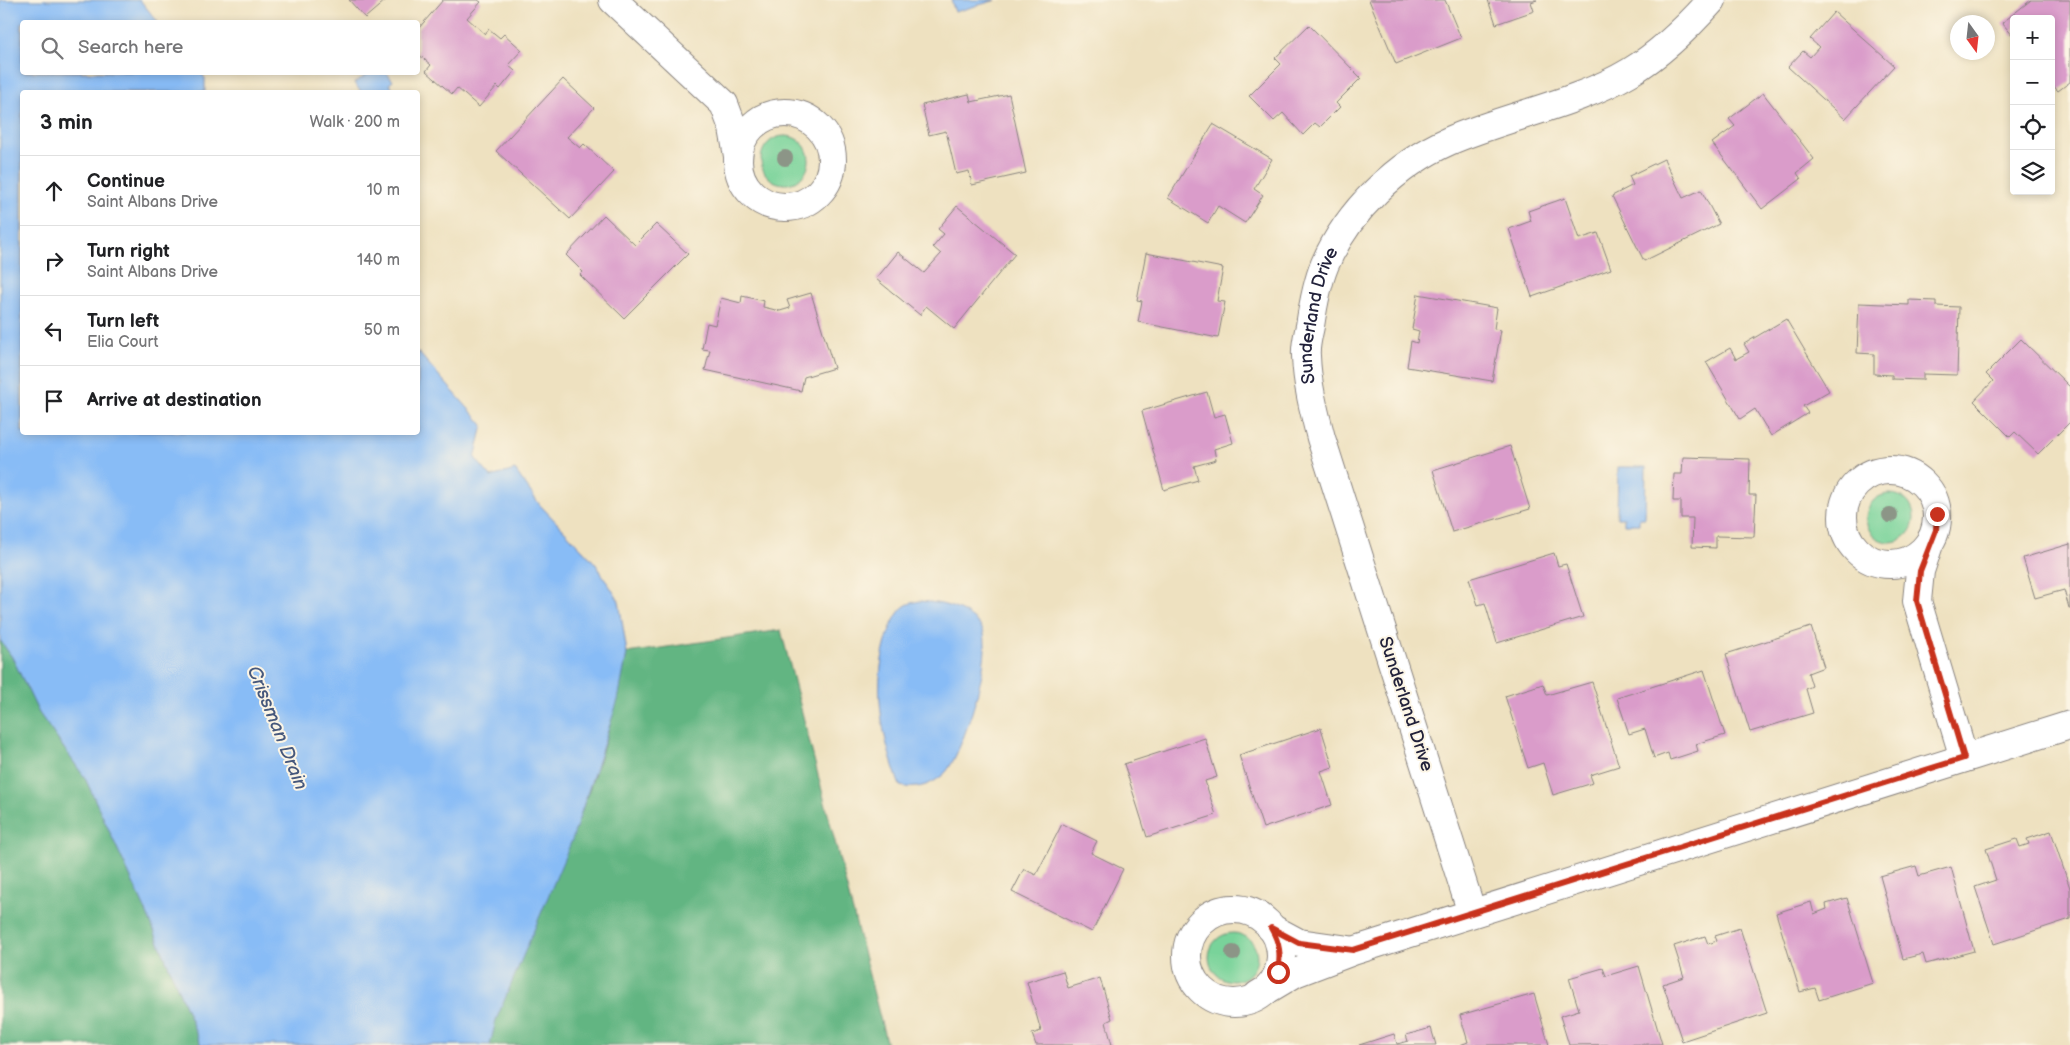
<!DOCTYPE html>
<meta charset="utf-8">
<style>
:root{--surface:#fff;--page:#f6f6f6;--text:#202124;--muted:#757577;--line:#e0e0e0}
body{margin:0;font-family:"Balsamiq Sans",sans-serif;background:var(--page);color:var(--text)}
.controls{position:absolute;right:15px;top:15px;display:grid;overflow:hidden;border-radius:5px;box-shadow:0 2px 8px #0003}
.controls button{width:45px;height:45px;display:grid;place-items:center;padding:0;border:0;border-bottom:1px solid var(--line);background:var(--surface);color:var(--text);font:25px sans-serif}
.compass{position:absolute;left:1950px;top:15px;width:45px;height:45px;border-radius:50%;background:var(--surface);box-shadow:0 2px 8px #0003;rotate:165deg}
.stop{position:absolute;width:15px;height:15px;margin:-11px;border:4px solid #c8321e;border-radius:50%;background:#fff}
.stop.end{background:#c8321e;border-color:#fff;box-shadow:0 1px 5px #0008}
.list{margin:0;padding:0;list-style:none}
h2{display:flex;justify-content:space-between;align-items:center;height:65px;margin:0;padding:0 20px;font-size:21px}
h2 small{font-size:16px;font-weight:400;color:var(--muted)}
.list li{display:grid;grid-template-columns:32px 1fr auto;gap:15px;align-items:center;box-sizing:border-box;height:70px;padding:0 20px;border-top:1px solid var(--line)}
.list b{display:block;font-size:19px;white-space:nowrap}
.list p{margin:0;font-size:16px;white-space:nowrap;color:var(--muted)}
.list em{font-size:16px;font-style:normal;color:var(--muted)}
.icon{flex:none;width:28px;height:28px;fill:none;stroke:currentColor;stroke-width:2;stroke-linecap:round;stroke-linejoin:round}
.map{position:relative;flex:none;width:2070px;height:1045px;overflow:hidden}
.search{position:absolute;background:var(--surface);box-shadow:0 2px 8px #0003;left:20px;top:20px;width:400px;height:55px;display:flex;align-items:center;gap:12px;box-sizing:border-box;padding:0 18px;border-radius:5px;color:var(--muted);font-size:19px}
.panel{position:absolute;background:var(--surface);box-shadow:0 2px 8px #0003;left:20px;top:90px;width:400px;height:345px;border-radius:5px}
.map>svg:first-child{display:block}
.green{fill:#79d39a;stroke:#4e7a6a}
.forest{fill:#62b582;stroke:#426c5e}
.water{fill:#88bcf6;stroke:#556f98}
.building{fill:#da9cca}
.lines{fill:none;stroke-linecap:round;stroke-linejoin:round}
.street-casing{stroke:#88827e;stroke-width:30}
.street{stroke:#fff;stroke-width:28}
.tree{fill:#8c9587}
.route{stroke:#c8321e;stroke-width:6}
.labels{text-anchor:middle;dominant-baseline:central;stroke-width:4;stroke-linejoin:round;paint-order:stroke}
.street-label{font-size:18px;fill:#22223b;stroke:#fcf5e5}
.water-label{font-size:19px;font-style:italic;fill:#46587c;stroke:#fcf5e5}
</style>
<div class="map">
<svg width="2070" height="1045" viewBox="0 0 2070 1045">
<rect width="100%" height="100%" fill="#fcf5e5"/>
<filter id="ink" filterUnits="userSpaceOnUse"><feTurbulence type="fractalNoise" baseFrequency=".02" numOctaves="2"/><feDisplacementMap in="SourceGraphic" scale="10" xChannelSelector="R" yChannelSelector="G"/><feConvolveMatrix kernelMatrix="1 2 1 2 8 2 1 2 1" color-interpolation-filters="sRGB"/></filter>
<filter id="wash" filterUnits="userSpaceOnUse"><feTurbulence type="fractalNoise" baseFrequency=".0096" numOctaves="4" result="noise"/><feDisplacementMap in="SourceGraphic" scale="20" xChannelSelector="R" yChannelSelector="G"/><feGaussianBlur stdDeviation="1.12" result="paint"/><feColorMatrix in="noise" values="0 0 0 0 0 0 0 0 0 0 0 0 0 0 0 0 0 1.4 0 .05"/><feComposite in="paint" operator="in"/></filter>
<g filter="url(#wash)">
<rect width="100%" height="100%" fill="#eee1c0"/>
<path class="green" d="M761 160a24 24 0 1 1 48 0a24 24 0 1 1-48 0Z
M1866 518a24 24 0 1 1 48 0a24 24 0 1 1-48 0Z
M1209 957a24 24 0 1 1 48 0a24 24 0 1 1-48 0Z"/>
<path class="forest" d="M 781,630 L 887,1045 L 490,1045 L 496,1020 C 545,899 603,781 627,653 Z
M 0,640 L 12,657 L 39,713 L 85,778 L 146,911 L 201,1045 L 0,1045 Z"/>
<path class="water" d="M 0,0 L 140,0 L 158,22 L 22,22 L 22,72 L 200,72 L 205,78 L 205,92 L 22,92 L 22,432 L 418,432 L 418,352 L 483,425 L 475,458 L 491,477 L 515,470 L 539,504 L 595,563 L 619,601 L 627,653 L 618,700 L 572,840 L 496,1020 L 490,1045 L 201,1045 L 146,911 L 85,778 L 39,713 L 12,657 L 0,640 Z
M 951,0 L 996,0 L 955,12 Z
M 370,73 L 387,73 L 393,81 L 389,84 L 395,92 L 361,92 L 354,83 Z
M 1618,467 L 1646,467 L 1645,518 L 1639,518 L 1639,524 L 1624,524 L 1624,518 L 1617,518 Z
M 920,601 C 943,603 966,608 981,627 C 997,647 962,756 945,773 C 932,785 917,790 900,786 C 881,735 871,684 889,632 C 892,624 898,610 905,606 C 909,603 915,602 920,601 Z"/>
<g id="blocks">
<path class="building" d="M 349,0 L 386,0 L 365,18 Z
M 443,0 L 478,0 L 481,2 L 467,18 L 485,34 L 489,29 L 500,38 L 504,34 L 522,50 L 508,65 L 515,71 L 500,89 L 497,86 L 479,107 L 457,88 L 452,94 L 426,71 L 431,65 L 418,54 L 418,29 Z
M 1369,0 L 1445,0 L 1461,38 L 1396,64 Z
M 1488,0 L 1537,0 L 1531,2 L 1534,11 L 1496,24 Z
M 2031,0 L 2070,0 L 2070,82 L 2058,91 L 2051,83 L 2051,19 L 2014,19 L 2014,37 L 2002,23 Z
M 1834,12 L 1894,66 L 1845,119 L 1788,67 L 1803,51 L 1810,57 L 1819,47 L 1810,39 Z
M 1309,25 L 1361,78 L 1336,103 L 1340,107 L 1320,127 L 1315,123 L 1303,135 L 1283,113 L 1274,121 L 1249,96 L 1281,64 L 1275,58 Z
M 563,79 L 594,108 L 567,137 L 580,148 L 584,144 L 614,172 L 570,219 L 496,151 Z
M 1763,93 L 1814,159 L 1797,173 L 1801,179 L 1762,209 L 1712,143 L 1735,126 L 1729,119 Z
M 969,94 L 971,102 L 1009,94 L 1026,173 L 972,185 L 969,171 L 956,174 L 946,131 L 929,135 L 922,105 Z
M 1213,124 L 1272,159 L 1254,189 L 1263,195 L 1245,223 L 1218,206 L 1208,223 L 1168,198 Z
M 1664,159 L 1683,198 L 1701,190 L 1719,224 L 1644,261 L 1612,196 L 1633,185 L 1629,176 Z
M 1565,198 L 1579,239 L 1598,233 L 1611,269 L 1532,297 L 1509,229 L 1531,221 L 1528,211 Z
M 957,206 L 1015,254 L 954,329 L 926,306 L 920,315 L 876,279 L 898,252 L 924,273 L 941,254 L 933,247 L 944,234 L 938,229 Z
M 604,215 L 635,245 L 656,224 L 688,254 L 624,318 L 580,275 L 583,272 L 566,255 Z
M 1146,253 L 1223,268 L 1217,301 L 1225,302 L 1218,338 L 1138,322 L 1142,301 L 1137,300 Z
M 811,293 L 834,368 L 804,377 L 801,391 L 705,370 L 710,350 L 702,349 L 707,323 L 715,325 L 721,298 L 741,303 L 742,296 L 764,301 L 763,307 L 780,311 L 790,308 L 787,300 Z
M 1418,294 L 1497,308 L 1494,329 L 1501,330 L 1492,381 L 1407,367 L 1411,341 L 1417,343 L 1419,331 L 1412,329 Z
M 1909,300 L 1936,301 L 1936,306 L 1959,307 L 1957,375 L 1923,374 L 1923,380 L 1892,379 L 1892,375 L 1874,374 L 1874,354 L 1857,353 L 1859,303 L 1909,305 Z
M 1786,319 L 1829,391 L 1803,406 L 1808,413 L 1771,436 L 1755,409 L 1740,419 L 1706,362 L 1730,348 L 1736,359 L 1749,352 L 1744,344 Z
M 2021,339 L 2070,387 L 2070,422 L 2038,454 L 2015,432 L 2010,437 L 1974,401 L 1993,381 L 1986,374 Z
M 1207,392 L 1214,417 L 1225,414 L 1233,443 L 1214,449 L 1216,460 L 1194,466 L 1198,480 L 1164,490 L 1142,411 Z
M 1510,446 L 1530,509 L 1452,532 L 1433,470 Z
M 1683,457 L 1750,459 L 1749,495 L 1756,495 L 1754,537 L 1716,536 L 1716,548 L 1692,547 L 1693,518 L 1681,518 L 1681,501 L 1673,501 L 1674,474 L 1682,474 Z
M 2070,544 L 2070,608 L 2069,608 L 2064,590 L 2035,598 L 2023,558 Z
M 1554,553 L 1558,566 L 1566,564 L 1583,617 L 1497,643 L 1485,603 L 1478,605 L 1469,579 Z
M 1811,627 L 1824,667 L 1808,673 L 1812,686 L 1806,689 L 1813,713 L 1750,732 L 1726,654 Z
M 1704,670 L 1725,735 L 1696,744 L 1698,751 L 1670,760 L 1668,753 L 1654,758 L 1645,729 L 1629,734 L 1617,698 Z
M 1592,682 L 1619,766 L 1590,775 L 1593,783 L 1553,795 L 1543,763 L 1528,768 L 1505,696 L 1543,684 L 1547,695 Z
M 1321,728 L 1333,767 L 1321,771 L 1332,805 L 1263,828 L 1239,755 Z
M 1205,738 L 1217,777 L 1205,781 L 1216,815 L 1147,837 L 1124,764 Z
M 1062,824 L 1097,841 L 1091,853 L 1123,869 L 1092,932 L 1012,892 L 1024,869 L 1036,875 Z
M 2051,831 L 2070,888 L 2070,919 L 1994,944 L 1975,887 L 1996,880 L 1986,849 L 2017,839 L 2020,847 L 2029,844 L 2027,839 Z
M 1916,866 L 1919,876 L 1951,867 L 1974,951 L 1926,964 L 1923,954 L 1903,959 L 1880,876 Z
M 1847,898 L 1873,983 L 1819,1000 L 1815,988 L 1800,992 L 1776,913 L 1811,902 L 1814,914 L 1827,909 L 1826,904 Z
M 1740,928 L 1767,1013 L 1682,1041 L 1663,984 L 1684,977 L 1674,946 L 1705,936 L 1708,944 L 1717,941 L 1715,936 Z
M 1639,966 L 1662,1044 L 1569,1045 L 1560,1016 L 1579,1010 L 1569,978 L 1603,968 L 1606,976 Z
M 1063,971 L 1068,988 L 1100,978 L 1112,1019 L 1106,1022 L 1112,1045 L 1036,1045 L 1032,1034 L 1041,1031 L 1027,982 Z
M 1534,994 L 1549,1045 L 1460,1045 L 1468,1042 L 1460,1015 Z
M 1431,1028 L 1436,1045 L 1359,1045 L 1394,1034 L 1397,1044 L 1408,1041 L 1406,1035 Z"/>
</g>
</g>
<g filter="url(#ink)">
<use href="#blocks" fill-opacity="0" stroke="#88827e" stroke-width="1"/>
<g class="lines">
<g class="street-casing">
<g id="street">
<path d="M 613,0 L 724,104 L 733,128 L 738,156"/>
<circle cx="785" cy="160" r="47"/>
<circle cx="1890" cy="517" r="47"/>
<path d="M 1929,544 L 1920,571 L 1917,601 L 1964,758"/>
<circle cx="1234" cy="956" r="47"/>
<path id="s1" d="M 1472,913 L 1321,438 C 1314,411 1307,384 1306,356 C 1305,346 1308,336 1310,326 C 1313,306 1317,283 1325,264 C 1348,211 1397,164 1449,141 C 1506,116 1577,104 1630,72 C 1662,53 1688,27 1712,0"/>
<path d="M 1271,928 L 1299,943 L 1349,950"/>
<path d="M 1258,995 L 1295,973 L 1353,951 L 2070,725"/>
</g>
</g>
<use href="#street" class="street"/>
</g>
<g class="tree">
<circle cx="785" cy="158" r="8"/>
<circle cx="1890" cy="515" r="8"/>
<circle cx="1233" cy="953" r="8"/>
</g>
</g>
<g class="lines" filter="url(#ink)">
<path class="route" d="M 1278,972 C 1281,955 1280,943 1271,928 L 1299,943 L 1353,950 L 1964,758 L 1917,601 L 1920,571 L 1936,530 L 1937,514"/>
</g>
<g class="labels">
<g class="street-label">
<text stroke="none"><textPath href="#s1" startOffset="624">Sunderland Drive</textPath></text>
<text transform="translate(1406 704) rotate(72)">Sunderland Drive</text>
</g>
<g class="water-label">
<text transform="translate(277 728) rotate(68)">Crissman Drain</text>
</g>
</g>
</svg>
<div class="controls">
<button>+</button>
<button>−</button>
<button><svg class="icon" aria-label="locate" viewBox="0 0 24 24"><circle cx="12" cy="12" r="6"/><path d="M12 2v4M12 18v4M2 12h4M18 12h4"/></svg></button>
<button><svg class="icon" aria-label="layers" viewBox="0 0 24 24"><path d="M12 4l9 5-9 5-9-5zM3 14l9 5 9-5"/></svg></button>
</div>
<svg class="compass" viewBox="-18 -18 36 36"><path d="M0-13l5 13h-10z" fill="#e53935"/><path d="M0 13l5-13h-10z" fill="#757577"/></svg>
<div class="stop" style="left:1278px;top:972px"></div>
<div class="stop end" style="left:1937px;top:514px"></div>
<div class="search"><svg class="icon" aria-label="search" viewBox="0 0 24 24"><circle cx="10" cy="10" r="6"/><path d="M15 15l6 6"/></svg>Search here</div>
<section class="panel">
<h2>3 min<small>Walk · 200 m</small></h2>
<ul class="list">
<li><svg class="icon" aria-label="ahead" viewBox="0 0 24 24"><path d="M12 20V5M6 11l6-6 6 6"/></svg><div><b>Continue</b><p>Saint Albans Drive</p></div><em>10 m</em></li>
<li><svg class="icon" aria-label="right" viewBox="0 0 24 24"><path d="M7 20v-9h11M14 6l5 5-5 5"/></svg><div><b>Turn right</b><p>Saint Albans Drive</p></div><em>140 m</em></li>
<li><svg class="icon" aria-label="left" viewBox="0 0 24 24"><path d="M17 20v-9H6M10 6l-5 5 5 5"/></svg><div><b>Turn left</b><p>Elia Court</p></div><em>50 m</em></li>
<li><svg class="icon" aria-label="arrive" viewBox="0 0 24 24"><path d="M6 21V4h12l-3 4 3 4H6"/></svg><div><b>Arrive at destination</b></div></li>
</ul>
</section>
</div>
